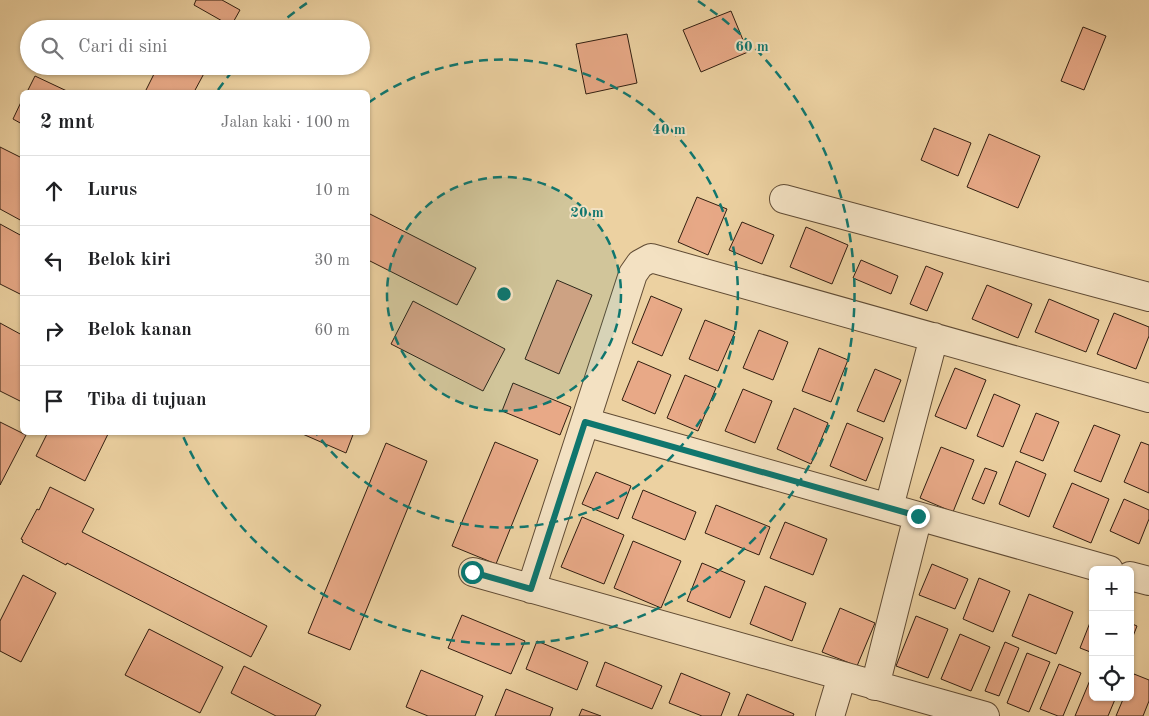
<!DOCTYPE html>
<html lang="id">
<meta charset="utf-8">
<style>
:root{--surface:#fff;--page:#f2f2f2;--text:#202124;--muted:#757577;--line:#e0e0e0}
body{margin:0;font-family:"Old Standard TT",serif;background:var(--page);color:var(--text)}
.controls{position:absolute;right:15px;bottom:15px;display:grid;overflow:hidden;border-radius:8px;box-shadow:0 1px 4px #0004}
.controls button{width:45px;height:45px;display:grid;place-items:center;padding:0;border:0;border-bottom:1px solid var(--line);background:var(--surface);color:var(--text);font:25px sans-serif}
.stop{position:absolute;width:15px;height:15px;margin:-11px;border:4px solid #0f766e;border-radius:50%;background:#fff}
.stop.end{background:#0f766e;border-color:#fff;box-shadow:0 1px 5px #0008}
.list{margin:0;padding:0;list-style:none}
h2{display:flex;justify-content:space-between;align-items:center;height:65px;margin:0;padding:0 20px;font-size:21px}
h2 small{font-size:16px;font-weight:400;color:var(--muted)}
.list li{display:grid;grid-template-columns:32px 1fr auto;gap:15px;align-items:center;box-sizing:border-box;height:70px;padding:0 20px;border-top:1px solid var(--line)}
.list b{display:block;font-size:19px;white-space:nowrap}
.list em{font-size:16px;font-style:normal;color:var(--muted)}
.icon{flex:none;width:28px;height:28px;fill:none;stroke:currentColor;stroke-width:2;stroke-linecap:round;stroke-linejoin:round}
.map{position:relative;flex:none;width:1149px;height:716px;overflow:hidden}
.search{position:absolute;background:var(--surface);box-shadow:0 1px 4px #0004;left:20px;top:20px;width:350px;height:55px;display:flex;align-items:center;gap:12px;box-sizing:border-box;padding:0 18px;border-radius:28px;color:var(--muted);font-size:19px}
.panel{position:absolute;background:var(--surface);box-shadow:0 1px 4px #0004;left:20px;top:90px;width:350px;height:345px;border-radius:8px}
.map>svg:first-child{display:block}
.building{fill:#e8a987;stroke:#311e10}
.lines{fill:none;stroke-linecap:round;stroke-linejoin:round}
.minor-casing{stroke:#604b34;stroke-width:30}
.minor{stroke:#f3e1c2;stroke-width:28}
.route{stroke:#0f766e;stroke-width:6}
.ring{fill:none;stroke:#0f766e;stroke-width:2.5;stroke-dasharray:9 6}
.centre{fill:#0f766e;stroke:#f3e1c2;stroke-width:2.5}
.ring-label{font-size:15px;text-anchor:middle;font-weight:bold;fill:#0f766e;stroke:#f3e1c2;stroke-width:4;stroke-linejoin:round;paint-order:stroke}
</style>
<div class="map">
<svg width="1149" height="716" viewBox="0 0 1149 716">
<rect width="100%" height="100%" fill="#ecd1a1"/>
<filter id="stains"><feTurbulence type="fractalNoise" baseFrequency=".004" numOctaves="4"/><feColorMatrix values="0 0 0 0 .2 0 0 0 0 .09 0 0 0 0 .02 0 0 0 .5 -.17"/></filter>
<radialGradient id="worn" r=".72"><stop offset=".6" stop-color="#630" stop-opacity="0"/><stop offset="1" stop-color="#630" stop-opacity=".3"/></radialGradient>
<path class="building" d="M 196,0 L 222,0 L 240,10 L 231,26 L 194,5 Z
M 731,11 L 748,52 L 701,72 L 683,30 Z
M 1083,27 L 1106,36 L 1084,90 L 1061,81 Z
M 627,34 L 637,83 L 586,94 L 576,44 Z
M 158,66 L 208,66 L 194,92 L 145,92 Z
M 35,76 L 69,92 L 27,92 Z
M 22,100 L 22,124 L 13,119 Z
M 934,128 L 971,143 L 958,176 L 921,160 Z
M 989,134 L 1040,156 L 1018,208 L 967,187 Z
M 0,147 L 22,158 L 22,221 L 0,209 Z
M 697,197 L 727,209 L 708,255 L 678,242 Z
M 368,213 L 476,268 L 457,305 L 368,260 Z
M 742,222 L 774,235 L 762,264 L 729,250 Z
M 0,224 L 22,236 L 22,295 L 0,284 Z
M 806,227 L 848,245 L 832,284 L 790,267 Z
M 861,260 L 898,276 L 891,294 L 853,278 Z
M 926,266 L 943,273 L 927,311 L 910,304 Z
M 557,280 L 592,295 L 559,374 L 525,359 Z
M 987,285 L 1032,304 L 1018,338 L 972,319 Z
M 651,296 L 682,309 L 662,356 L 632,343 Z
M 1049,299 L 1099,320 L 1086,352 L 1035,332 Z
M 413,301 L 505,349 L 483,391 L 391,344 Z
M 1114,313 L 1149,327 L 1149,336 L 1136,369 L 1097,354 Z
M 705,320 L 735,332 L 718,371 L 689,359 Z
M 0,323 L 22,335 L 22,402 L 0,391 Z
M 759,330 L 788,342 L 773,380 L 743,368 Z
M 819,348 L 848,360 L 831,402 L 802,391 Z
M 638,361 L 671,375 L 655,414 L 622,400 Z
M 955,368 L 986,380 L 966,429 L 935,416 Z
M 875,369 L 901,380 L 884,422 L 857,411 Z
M 685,375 L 716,388 L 698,431 L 667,418 Z
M 513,383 L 571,407 L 560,435 L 502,411 Z
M 743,389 L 772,401 L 755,443 L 725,431 Z
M 994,394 L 1020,405 L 1003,447 L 977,436 Z
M 794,408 L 828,423 L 811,464 L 777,449 Z
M 1036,413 L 1059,422 L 1043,461 L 1020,452 Z
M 0,422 L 26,435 L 0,485 Z
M 847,423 L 883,438 L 866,481 L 830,466 Z
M 1094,425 L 1120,435 L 1101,482 L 1074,471 Z
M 48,432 L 109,432 L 85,481 L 36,456 Z
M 298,432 L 354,432 L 346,453 Z
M 495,442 L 538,460 L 496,564 L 452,546 Z
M 1141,442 L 1149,445 L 1149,493 L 1124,482 Z
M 386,443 L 427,461 L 350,650 L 308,633 Z
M 941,447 L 974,460 L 953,512 L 920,498 Z
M 1016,461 L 1046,474 L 1029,517 L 999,504 Z
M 985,468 L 997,472 L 984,504 L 972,499 Z
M 596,472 L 631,486 L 618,519 L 582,504 Z
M 1072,483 L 1109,499 L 1091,543 L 1053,527 Z
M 50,487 L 94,509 L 82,532 L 267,626 L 251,657 L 67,563 L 66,565 L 22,542 L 23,540 L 21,539 L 37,509 L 39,510 Z
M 643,490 L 696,512 L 685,540 L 632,518 Z
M 1124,499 L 1149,510 L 1149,519 L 1139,544 L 1110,531 Z
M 716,505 L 770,527 L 759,555 L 705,533 Z
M 582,517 L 624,535 L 604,584 L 561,567 Z
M 785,522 L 827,539 L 813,575 L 770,558 Z
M 633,541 L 681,561 L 661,608 L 614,588 Z
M 702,563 L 745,581 L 730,618 L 687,601 Z
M 932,564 L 968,579 L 955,609 L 919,595 Z
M 23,575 L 56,593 L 21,662 L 0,651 L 0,621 Z
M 979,578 L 1010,591 L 993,632 L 963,619 Z
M 765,586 L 806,603 L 792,641 L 750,624 Z
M 1029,594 L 1073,612 L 1056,654 L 1012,636 Z
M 840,608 L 875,623 L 857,666 L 822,652 Z
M 462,615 L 525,641 L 511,674 L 448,648 Z
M 1093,615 L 1093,653 L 1080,648 Z
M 916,616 L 948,629 L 928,678 L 896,666 Z
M 1130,623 L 1137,626 L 1130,644 Z
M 149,629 L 223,667 L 200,713 L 125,675 Z
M 960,634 L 990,647 L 971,691 L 941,679 Z
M 537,641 L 588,662 L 577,690 L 526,669 Z
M 1005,642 L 1019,648 L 999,696 L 985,691 Z
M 1027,653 L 1050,662 L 1029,712 L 1007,703 Z
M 605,662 L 662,686 L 652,709 L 596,686 Z
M 1059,664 L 1081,673 L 1063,716 L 1058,716 L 1040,709 Z
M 244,666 L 321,705 L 315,716 L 276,716 L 231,693 Z
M 421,670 L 483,696 L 475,716 L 428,716 L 406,707 Z
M 681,673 L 730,693 L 721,716 L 702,716 L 669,703 Z
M 1093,673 L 1093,697 L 1116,697 L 1108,716 L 1075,716 Z
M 1134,674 L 1149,680 L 1149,701 L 1143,716 L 1116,716 L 1124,697 L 1130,697 L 1130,683 Z
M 506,689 L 553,708 L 550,716 L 495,716 Z
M 747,694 L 794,714 L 793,716 L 738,716 Z
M 582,709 L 601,716 L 579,716 Z"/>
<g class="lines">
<g class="minor-casing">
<path id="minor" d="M 784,199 L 1149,297
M 585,422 L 1109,570
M 889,507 L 934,337
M 473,572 L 985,716
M 1130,576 L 1149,581
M 531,589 L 633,274 L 640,264 L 651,258 L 1149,398
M 875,686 L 918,516
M 830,716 L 842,676"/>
</g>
<use href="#minor" class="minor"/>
</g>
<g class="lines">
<path class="route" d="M 472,572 L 531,589 L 585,422 L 918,516"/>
</g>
<circle cx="504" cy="294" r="117" fill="#0f766e" fill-opacity=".12"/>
<g class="ring">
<circle cx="504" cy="294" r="117"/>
<path d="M368 103A234 234 0 1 1 316 433"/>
<path d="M218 90A351 351 0 0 1 235 68M276 27A351 351 0 0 1 310 1M698 1A351 351 0 1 1 182 434"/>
</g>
<circle cx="504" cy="294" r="8" class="centre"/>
<g class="ring-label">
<text x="752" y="51">60 m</text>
<text x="669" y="134">40 m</text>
<text x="587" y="217">20 m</text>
</g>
<rect width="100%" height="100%" filter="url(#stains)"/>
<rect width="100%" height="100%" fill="url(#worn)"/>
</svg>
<div class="controls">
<button>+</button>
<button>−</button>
<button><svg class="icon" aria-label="locate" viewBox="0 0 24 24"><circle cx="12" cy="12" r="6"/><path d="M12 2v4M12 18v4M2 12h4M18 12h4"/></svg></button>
</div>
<div class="stop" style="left:472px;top:572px"></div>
<div class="stop end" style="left:918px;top:516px"></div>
<div class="search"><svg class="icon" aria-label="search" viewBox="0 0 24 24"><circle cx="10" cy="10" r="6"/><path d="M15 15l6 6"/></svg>Cari di sini</div>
<section class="panel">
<h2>2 mnt<small>Jalan kaki · 100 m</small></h2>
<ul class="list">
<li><svg class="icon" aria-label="ahead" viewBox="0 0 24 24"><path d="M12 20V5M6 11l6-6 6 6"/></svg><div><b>Lurus</b></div><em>10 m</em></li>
<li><svg class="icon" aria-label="left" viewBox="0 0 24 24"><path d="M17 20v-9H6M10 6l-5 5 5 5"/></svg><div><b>Belok kiri</b></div><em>30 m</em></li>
<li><svg class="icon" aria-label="right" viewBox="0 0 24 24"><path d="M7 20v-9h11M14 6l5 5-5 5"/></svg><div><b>Belok kanan</b></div><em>60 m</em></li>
<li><svg class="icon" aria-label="arrive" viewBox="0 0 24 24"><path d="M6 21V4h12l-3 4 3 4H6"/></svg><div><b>Tiba di tujuan</b></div></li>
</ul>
</section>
</div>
